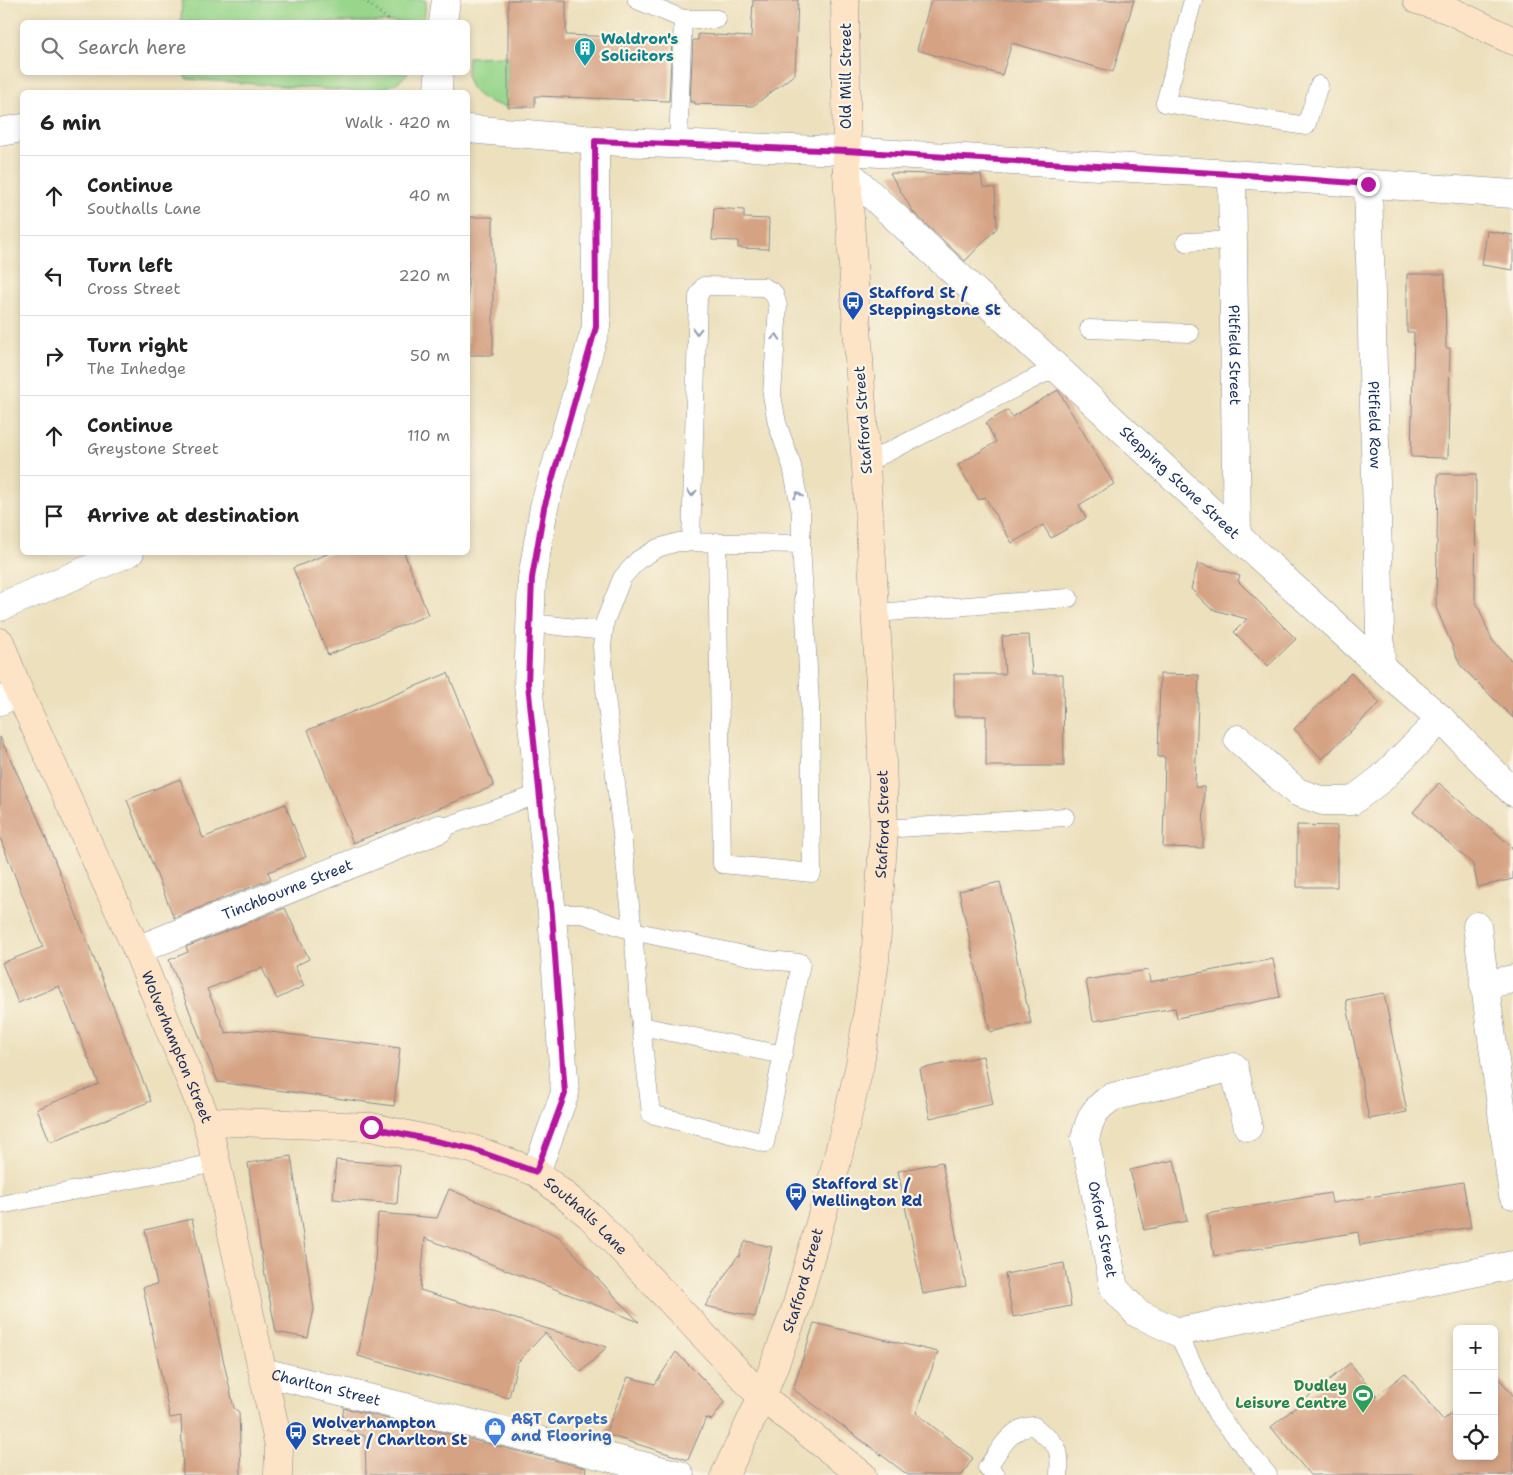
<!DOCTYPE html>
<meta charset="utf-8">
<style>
:root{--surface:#fff;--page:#f2f2f2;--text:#222;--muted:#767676;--line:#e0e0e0}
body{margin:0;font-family:"Shantell Sans",sans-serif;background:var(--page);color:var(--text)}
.controls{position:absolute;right:15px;bottom:15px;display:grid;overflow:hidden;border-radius:8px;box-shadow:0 2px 8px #0003}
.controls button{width:45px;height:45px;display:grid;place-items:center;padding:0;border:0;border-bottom:1px solid var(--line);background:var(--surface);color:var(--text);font:25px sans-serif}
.stop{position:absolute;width:15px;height:15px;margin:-11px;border:4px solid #b5179e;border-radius:50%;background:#fff}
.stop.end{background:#b5179e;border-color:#fff;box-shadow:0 1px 5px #0008}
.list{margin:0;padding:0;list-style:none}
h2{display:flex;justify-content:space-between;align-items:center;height:65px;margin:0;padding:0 20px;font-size:21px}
h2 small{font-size:16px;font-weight:400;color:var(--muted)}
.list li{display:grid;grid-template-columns:32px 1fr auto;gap:15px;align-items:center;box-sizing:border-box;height:80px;padding:0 20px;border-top:1px solid var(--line)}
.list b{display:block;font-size:19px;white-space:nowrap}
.list p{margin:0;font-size:16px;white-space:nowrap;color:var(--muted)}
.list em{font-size:16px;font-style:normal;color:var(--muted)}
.icon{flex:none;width:28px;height:28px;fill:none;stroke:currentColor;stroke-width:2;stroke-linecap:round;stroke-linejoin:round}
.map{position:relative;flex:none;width:1513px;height:1475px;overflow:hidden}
.search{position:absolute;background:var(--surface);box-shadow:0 2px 8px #0003;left:20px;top:20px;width:450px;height:55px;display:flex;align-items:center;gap:12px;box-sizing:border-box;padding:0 18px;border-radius:8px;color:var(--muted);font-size:19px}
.panel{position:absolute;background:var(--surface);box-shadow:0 2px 8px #0003;left:20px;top:90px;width:450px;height:465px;border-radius:8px}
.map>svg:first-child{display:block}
.green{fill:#97d68b;stroke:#598274}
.building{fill:#d5a384}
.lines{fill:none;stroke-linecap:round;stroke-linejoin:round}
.lane-casing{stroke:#84888e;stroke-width:19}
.street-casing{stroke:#84888e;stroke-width:29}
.secondary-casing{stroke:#84888e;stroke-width:29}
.path{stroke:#84888e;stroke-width:3;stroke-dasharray:1 4;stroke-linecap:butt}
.lane{stroke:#fff;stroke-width:18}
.street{stroke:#fff;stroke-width:28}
.secondary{stroke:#fee4c6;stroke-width:28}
.oneway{stroke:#8d97ae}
.route{stroke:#b5179e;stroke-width:6}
.labels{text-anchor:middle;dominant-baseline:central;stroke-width:4.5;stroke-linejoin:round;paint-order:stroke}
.culture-label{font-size:15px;font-weight:bold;fill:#0d838f;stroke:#fcf5e5;text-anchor:start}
.street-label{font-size:15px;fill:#1b2f5e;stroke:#fcf5e5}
.transit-label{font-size:15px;font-weight:bold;fill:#164399;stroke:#fcf5e5;text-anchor:start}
.leisure-label{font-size:15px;font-weight:bold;fill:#27864d;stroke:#fcf5e5;text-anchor:end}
.shop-label{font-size:15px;font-weight:bold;fill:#366cbe;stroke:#fcf5e5;text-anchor:start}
</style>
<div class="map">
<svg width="1513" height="1475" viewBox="0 0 1513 1475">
<rect width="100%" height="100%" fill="#fcf5e5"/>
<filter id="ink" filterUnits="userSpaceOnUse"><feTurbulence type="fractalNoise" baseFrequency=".02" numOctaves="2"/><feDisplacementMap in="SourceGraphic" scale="10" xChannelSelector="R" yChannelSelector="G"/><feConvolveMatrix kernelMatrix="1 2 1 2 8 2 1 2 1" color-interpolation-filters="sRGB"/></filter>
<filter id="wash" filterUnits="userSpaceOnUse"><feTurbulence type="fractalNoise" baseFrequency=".0096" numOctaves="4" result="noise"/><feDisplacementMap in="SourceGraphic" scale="20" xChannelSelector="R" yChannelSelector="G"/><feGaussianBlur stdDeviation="1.12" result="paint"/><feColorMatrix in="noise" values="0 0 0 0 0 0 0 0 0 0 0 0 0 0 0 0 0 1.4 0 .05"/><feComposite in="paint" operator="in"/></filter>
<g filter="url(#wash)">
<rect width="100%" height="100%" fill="#ece0bd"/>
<path class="green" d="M 182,0 L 426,0 L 424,22 L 181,22 Z
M 508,56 L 508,107 C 491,104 469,96 467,75 C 467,71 468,63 468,57 Z
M 183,73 L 408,73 C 396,86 384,89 367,92 L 187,79 Z"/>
<g id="blocks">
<path class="building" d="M 508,0 L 566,0 L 566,35 L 672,39 L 669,101 L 535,96 L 535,107 L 508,107 Z
M 753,0 L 798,0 L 795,74 L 753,106 L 695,104 L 695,102 L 690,102 L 693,40 L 698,40 L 698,34 L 751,37 Z
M 931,0 L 1134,0 L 1113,72 L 1012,43 L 1002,75 L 917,50 Z
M 890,173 L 981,175 L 983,187 L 995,188 L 997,228 L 965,261 L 913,212 Z
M 714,208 L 744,210 L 744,218 L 769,219 L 768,249 L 738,248 L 738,241 L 712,240 Z
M 468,217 L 493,217 L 493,355 L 468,355 Z
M 1487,231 L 1513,235 L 1513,270 L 1482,265 Z
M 1407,274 L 1445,274 L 1446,348 L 1450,348 L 1448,458 L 1411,457 L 1414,332 L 1407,332 Z
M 1058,390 L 1114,484 L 1079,505 L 1086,518 L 1051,538 L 1043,525 L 1012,543 L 985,497 L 979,500 L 958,465 L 996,442 L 986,423 L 1008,410 L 1012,417 Z
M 1438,474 L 1476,474 L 1475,599 L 1492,640 L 1513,662 L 1513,718 L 1460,665 L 1436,607 Z
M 332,552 L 404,552 L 428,615 L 328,655 L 293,568 Z
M 1198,563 L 1240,576 L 1238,581 L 1296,639 L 1268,666 L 1234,632 L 1247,619 L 1211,609 L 1191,589 Z
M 1029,635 L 1032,674 L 1063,674 L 1064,766 L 986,766 L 986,716 L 954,716 L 954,674 L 1005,674 L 1002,636 Z
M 448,673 L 494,786 L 353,843 L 308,730 Z
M 1351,673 L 1380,703 L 1322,759 L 1294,729 Z
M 1160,674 L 1199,675 L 1195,787 L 1204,787 L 1203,848 L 1163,847 L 1165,757 L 1158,757 Z
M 0,737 L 37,816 L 151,1101 L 50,1142 L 37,1109 L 99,1084 L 59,986 L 18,1003 L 2,963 L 43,947 L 0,838 Z
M 180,779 L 203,838 L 285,804 L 306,857 L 268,872 L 271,879 L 174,918 L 127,800 Z
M 1439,783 L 1511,846 L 1513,853 L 1513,879 L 1478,887 L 1473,864 L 1413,812 Z
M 1297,825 L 1337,826 L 1337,887 L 1297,887 Z
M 1000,882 L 1031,1023 L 990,1032 L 959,891 Z
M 285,908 L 309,959 L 295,966 L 304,986 L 277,999 L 262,968 L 207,989 L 223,1026 L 221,1026 L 223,1026 L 226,1033 L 254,1030 L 400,1048 L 394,1106 L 218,1082 L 169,960 L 188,952 L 186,947 Z
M 1273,959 L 1280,997 L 1177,1018 L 1175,1008 L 1093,1021 L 1086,980 L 1148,970 L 1150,982 Z
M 1384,993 L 1407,1112 L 1369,1119 L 1346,1000 Z
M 983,1056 L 993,1104 L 930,1118 L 920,1069 Z
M 291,1156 L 314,1309 L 308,1338 L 276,1332 L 263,1265 L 248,1163 Z
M 336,1160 L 400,1165 L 397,1204 L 333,1199 Z
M 1174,1160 L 1187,1221 L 1144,1230 L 1130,1170 Z
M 942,1162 L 966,1286 L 923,1294 L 898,1171 Z
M 1463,1182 L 1471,1227 L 1360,1245 L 1358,1232 L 1214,1256 L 1207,1214 L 1330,1193 L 1332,1203 Z
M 449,1189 L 558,1236 L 639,1322 L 425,1238 L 420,1290 L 607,1347 L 581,1372 L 545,1333 L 517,1363 L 509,1398 L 358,1356 L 374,1276 L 378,1213 L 437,1218 Z
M 192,1219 L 234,1408 L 239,1412 L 241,1475 L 183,1475 L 181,1416 L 170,1418 L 143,1287 L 157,1284 L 145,1230 Z
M 746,1241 L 772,1247 L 755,1317 L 705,1306 L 737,1257 L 739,1257 L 741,1250 Z
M 1064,1263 L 1071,1306 L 1013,1317 L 1005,1274 Z
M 814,1323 L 938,1352 L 916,1413 L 973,1458 L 962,1475 L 908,1475 L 793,1389 Z
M 676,1352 L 725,1401 L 712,1420 L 706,1418 L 688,1460 L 605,1434 L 628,1377 L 655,1384 Z
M 1350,1363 L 1377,1396 L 1405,1373 L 1443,1420 L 1457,1409 L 1457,1456 L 1494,1456 L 1494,1378 L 1497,1376 L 1513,1395 L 1513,1475 L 1310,1475 L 1271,1427 Z
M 344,1408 L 586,1468 L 585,1475 L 366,1475 L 365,1436 L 340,1428 Z"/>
</g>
</g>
<g filter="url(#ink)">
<use href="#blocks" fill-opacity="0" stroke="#84888e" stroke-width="1"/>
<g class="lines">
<g class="lane-casing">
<path id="lane" d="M 637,0 L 683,19 L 717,19
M 1193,0 L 1165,103 L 1306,126 L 1319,85
M 678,144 L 683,19
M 1186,242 L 1234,240
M 1089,329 L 1190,333
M 866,463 L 1057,367
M 691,542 L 698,296 L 704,286 L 764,287 L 774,293 L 778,306 L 772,395 L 777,423 L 792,466 L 801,513 L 801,544
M 717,542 L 722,864 L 812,873 L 810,705 L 801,544 L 678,542 L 658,548 L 638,560 L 622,578 L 605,621 L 602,646 L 605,688 L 633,931 L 641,1026 L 783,1055
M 876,613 L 1069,598
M 531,623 L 604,631
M 439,829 L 539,794
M 884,829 L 1065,817
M 552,914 L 582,914 L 633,931 L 767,960 L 801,963 L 765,1143 L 651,1114 L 641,1026
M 0,1205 L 216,1163
M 1177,1332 L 1217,1414 L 1268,1475
M 996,1475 L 987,1468 C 999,1451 1011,1426 1034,1426 C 1056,1446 1061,1443 1059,1475"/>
</g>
<g class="street-casing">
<g id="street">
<path d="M 443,22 L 446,0"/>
<path d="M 438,92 L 439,72"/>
<path d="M 468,129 L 620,142 L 846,151 L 1232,174 L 1513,194"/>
<path d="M 0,132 L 22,128"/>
<path id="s1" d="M 847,172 L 1237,536 L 1381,667 L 1441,719 L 1513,792"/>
<path id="s2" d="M 1232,174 L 1237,536"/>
<path id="s3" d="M 1368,184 L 1381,667"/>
<path d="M 0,607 L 130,552"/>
<path d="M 0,701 L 19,692"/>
<path d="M 1238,739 L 1297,792 L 1323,801 L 1352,801 L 1381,779 L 1441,719"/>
<path d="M 1477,926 L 1513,1195"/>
<path id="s4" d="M 137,950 L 439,829"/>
<path d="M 1484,985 L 1513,979"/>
<path id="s5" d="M 1248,1127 L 1234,1067 L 1112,1097 C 1093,1110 1090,1117 1085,1139 L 1114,1288 L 1137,1313 L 1177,1332 L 1513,1265"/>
<path d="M 536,1172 L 565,1093 L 552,914 L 528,684 L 532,578 L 544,507 L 596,327 L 595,141"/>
<path id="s6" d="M 263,1372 L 680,1475"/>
</g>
</g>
<g class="secondary-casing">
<g id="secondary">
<path d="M 1417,0 L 1449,10 L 1513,41"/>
<path id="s7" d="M 0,642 L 19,692 L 137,950 L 207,1121 L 279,1446 L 278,1475"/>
<path id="s8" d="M 207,1121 L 371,1127 L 472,1149 L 536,1172 L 590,1216 L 762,1397 L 862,1475"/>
<path id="s9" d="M 725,1475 L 762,1397 L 795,1311 L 834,1173 L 860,1064 L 875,961 L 884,829 L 880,685 L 847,172 L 845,0"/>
</g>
</g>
<path class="path" d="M 364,0 L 391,22"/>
<use href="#lane" class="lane"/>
<use href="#street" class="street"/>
<use href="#secondary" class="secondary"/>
</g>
<defs><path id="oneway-chevron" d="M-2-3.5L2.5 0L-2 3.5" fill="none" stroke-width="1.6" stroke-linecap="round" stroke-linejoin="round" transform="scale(1.25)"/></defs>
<g class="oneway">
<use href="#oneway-chevron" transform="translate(697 331) rotate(92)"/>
<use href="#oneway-chevron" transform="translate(776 337) rotate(-86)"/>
<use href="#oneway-chevron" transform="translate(692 493) rotate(92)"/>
<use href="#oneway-chevron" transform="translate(798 495) rotate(-102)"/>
</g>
</g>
<g class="lines" filter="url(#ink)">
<path class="route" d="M 371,1127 L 472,1149 L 536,1172 L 565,1094 L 552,914 L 528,684 L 532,578 L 544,508 L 596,327 L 595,141 L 846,151 L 1232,174 L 1368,184"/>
</g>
<defs>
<g id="building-pin" transform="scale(1.125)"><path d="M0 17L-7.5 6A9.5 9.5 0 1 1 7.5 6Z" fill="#0f9aa8" stroke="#fcf5e5"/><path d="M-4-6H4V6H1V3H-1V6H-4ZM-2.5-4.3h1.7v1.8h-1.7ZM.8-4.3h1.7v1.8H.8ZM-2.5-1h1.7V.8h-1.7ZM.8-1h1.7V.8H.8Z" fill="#fff"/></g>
<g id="bus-pin" transform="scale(1.125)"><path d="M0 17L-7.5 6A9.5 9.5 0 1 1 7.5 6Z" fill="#1a4fb4" stroke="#fcf5e5"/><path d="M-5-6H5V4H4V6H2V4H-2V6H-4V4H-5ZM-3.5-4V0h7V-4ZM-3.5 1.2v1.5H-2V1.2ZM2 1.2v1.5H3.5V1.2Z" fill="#fff"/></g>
<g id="stadium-pin" transform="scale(1.125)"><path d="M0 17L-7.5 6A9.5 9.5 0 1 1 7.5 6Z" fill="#2e9e5b" stroke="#fcf5e5"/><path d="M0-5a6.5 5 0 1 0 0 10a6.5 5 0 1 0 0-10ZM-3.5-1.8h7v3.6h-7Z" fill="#fff"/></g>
<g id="shop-pin" transform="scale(1.125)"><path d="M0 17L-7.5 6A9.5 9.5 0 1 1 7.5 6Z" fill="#3f7fe0" stroke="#fcf5e5"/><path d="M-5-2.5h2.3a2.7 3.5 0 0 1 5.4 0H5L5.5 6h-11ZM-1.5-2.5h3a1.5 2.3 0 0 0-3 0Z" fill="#fff"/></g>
</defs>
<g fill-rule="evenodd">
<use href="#building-pin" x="585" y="48"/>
<use href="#bus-pin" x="853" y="302"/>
<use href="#bus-pin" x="796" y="1193"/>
<use href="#stadium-pin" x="1363" y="1395"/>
<use href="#shop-pin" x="495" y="1428"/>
<use href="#bus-pin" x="296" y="1432"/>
</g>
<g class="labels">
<g class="culture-label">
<text x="601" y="39">Waldron's<tspan x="601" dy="17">Solicitors</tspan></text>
</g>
<g class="street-label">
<text transform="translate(846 76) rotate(-90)">Old Mill Street</text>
<text stroke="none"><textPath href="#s2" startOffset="181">Pitfield Street</textPath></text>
<text transform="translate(863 420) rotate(-94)">Stafford Street</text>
<text stroke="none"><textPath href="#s3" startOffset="241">Pitfield Row</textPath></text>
<text stroke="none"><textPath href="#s1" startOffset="455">Stepping Stone Street</textPath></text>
<text stroke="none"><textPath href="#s9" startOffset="675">Stafford Street</textPath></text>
<text stroke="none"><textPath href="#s4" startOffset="162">Tinchbourne Street</textPath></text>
<text stroke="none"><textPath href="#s7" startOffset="442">Wolverhampton Street</textPath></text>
<text stroke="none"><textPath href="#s8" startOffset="402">Southalls Lane</textPath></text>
<text stroke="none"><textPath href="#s5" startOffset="331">Oxford Street</textPath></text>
<text stroke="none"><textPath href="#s9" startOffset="210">Stafford Street</textPath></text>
<text stroke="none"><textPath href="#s6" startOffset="65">Charlton Street</textPath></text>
</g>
<g class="transit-label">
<text x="869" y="293">Stafford St /<tspan x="869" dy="17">Steppingstone St</tspan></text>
<text x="812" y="1184">Stafford St /<tspan x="812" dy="17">Wellington Rd</tspan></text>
<text x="312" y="1423">Wolverhampton<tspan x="312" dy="17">Street / Charlton St</tspan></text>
</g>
<g class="leisure-label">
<text x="1347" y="1386">Dudley<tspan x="1347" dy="17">Leisure Centre</tspan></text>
</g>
<g class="shop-label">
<text x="511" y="1419">A&amp;T Carpets<tspan x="511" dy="17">and Flooring</tspan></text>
</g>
</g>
</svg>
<div class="controls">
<button>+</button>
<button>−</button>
<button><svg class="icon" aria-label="locate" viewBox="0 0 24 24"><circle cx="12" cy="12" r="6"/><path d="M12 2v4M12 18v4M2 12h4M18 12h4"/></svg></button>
</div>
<div class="stop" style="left:371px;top:1127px"></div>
<div class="stop end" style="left:1368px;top:184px"></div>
<div class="search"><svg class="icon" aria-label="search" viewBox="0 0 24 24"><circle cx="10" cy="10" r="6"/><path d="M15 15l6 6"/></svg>Search here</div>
<section class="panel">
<h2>6 min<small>Walk · 420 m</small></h2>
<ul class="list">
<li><svg class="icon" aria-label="ahead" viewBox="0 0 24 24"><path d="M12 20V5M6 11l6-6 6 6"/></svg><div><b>Continue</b><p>Southalls Lane</p></div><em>40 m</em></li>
<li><svg class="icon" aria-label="left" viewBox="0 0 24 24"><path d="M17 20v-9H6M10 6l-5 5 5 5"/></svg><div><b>Turn left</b><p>Cross Street</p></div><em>220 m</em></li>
<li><svg class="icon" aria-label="right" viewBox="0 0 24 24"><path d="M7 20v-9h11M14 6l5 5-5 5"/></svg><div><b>Turn right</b><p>The Inhedge</p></div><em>50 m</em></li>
<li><svg class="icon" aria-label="ahead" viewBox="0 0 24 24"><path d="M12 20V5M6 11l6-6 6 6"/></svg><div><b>Continue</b><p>Greystone Street</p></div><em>110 m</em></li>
<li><svg class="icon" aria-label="arrive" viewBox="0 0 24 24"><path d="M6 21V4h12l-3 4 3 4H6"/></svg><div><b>Arrive at destination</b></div></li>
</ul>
</section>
</div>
